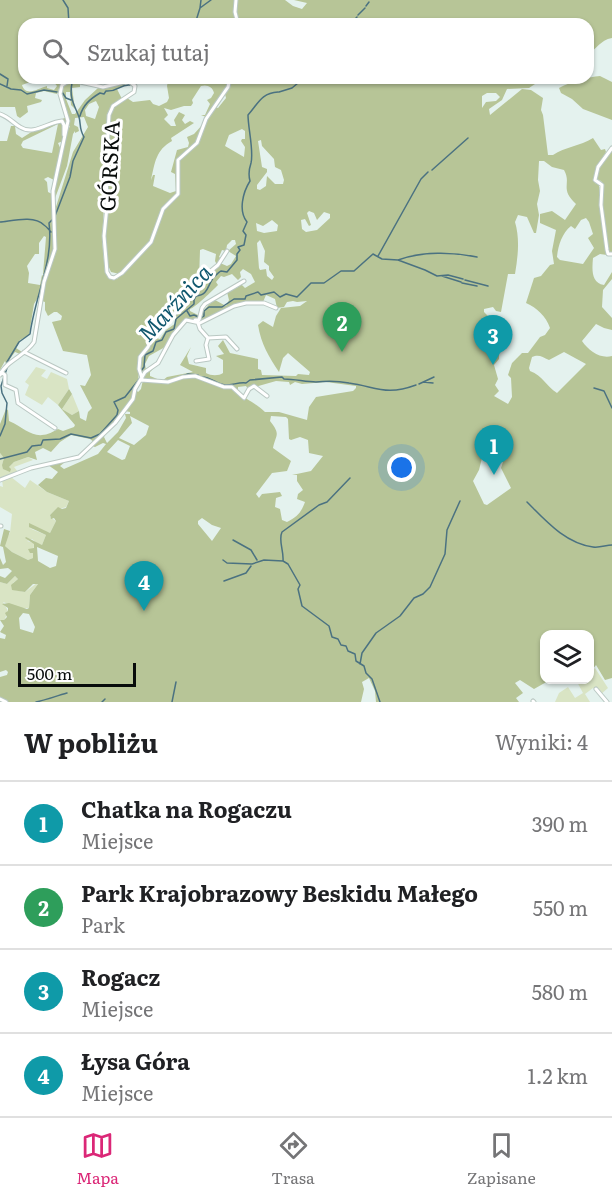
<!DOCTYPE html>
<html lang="pl">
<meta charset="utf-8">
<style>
:root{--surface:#fff;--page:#f6f6f6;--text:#202124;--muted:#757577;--line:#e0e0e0;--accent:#db2777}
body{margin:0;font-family:Literata,serif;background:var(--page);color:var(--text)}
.controls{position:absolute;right:18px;bottom:18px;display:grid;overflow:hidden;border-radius:12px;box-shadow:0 2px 4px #0004}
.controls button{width:54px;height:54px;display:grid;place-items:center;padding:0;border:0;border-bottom:2px solid var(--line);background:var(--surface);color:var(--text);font:30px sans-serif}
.scale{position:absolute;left:18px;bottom:15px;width:118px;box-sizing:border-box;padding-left:6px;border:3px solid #080c0b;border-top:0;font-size:16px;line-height:21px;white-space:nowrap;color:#080c0b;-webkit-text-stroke:4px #fff;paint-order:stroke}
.you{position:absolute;left:402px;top:468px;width:21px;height:21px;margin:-15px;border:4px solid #fff;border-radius:50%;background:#1a73e8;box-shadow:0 0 0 9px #1a73e833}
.badge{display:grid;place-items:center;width:39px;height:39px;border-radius:50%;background:var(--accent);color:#fff;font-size:20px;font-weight:700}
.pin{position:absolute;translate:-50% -50px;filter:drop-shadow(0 2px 3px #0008)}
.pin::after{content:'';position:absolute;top:32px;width:21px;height:18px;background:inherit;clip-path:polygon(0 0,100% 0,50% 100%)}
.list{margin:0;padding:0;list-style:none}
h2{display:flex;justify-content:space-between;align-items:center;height:78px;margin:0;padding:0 24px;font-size:26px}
h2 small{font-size:20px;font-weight:400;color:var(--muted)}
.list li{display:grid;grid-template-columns:39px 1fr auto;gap:18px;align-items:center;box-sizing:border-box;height:84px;padding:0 24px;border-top:2px solid var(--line)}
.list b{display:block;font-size:22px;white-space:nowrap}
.list p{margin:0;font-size:20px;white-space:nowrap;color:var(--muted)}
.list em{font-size:20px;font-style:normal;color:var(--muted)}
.icon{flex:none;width:33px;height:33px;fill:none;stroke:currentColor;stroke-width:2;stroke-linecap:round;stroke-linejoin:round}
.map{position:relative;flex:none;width:612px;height:702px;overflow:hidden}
.search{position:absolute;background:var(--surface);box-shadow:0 2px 4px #0004;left:18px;right:18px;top:18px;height:66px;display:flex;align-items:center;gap:15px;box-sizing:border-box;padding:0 21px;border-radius:18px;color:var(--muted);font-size:22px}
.sheet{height:414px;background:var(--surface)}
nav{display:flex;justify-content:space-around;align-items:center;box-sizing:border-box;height:84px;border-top:2px solid var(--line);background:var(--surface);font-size:16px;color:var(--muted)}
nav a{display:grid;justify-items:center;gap:3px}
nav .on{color:var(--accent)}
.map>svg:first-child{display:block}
.green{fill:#d9e4c4}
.forest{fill:#b7c597;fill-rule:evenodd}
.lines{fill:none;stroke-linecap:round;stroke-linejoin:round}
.stream{stroke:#4b7281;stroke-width:1.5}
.minor-casing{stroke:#bac8c3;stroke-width:5}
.minor{stroke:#fff;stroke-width:3}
.labels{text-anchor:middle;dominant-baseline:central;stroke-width:6;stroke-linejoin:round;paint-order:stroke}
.street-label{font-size:21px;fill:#080c0b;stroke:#fff}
.water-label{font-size:22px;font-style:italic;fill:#11586f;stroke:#fff}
</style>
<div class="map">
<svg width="612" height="702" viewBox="0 0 612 702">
<rect width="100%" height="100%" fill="#e4f2ee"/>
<path class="green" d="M 36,367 L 46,370 L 41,376 L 47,379 L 51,372 L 67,379 L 69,389 L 58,405 L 48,397 L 42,405 L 25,395 L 29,385 L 25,382 Z
M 72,394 L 79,411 L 72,415 L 62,409 Z
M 0,453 L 4,458 L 2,465 L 9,467 L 14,462 L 28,457 L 33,460 L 14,467 L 18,472 L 0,479 Z
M 11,477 L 25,488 L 30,480 L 47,492 L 69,501 L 66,507 L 56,510 L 50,515 L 50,517 L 56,521 L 50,533 L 29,528 L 46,535 L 42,545 L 38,544 L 32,539 L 27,541 L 34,543 L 33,558 L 28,560 L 12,552 L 5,546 L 5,540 L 10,533 L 12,514 L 0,507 L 0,486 L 3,487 L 2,480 Z
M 15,576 L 18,579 L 13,583 L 15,590 L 25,592 L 37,583 L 38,584 L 30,595 L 29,608 L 19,608 L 3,602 L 8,611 L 4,621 L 0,620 L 0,582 L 7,584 Z
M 590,668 L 593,670 L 595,668 L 608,688 L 600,695 L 593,688 L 585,694 L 590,702 L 555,702 L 559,693 L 568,687 L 575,698 L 583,693 L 576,680 L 590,680 Z"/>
<path class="forest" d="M 0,0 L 235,0 L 234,13 L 238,24 L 24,24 L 24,78 L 59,78 L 57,80 L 58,81 L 66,78 L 60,86 L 57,94 L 44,91 L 36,93 L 35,98 L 42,100 L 41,102 L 27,106 L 28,112 L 20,118 L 17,116 L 15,107 L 0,107 ZM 43,81 L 53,81 L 57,86 L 54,90 L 47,88 L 47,86 C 37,89 26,97 22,85 L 30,82 Z
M 237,0 L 285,0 L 293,6 L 302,9 L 307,3 L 294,0 L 612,0 L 612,38 C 600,40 596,50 588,54 L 588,24 L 239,24 L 235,7 Z
M 600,76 L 612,82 L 612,120 L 583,109 L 572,99 L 561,93 L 559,88 C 570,82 588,77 600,76 Z
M 166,78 L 229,78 L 226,89 L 206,117 L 201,115 L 205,115 L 210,104 L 207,100 L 211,98 L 214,93 C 213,87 207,84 201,86 L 192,100 L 193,103 L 191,106 L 184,106 L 171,110 L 164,108 L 168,115 L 164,119 L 171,126 L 176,126 L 174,120 L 179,112 L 185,115 L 182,120 L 185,124 L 190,121 L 194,123 L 171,138 L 172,141 C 156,150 155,162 151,180 L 153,175 L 155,175 L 153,186 L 170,193 L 176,191 L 175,174 L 171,172 L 177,150 L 188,147 L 189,143 L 187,137 L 194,134 L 203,124 L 198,141 L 177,159 L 177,194 L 164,207 L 150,241 L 120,274 L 111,272 L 106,261 L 105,239 L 110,114 L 112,108 L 127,98 L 133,102 L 150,100 L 153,104 L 159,106 L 167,102 L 169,98 L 167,86 L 168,81 Z
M 230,78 L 538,78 L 538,82 L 529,88 L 507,89 L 502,100 L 489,109 L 490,115 L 522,89 L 531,90 L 543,98 L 541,110 L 543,115 L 548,155 L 553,155 C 565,147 580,146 593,138 L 601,150 L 605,149 L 606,152 C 600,162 593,171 595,183 L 599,184 L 600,204 L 607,255 L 600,254 L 593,258 C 592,269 591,283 604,285 L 612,272 L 612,279 L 603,290 L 602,307 L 612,318 L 612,330 L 604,328 L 596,324 L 582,341 C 589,351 600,359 612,356 L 612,678 L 605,680 L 596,665 L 592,670 L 590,668 L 590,634 L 544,634 L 544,680 L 550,680 L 534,689 L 520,680 L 515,683 L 523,693 L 516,698 L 519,702 L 376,702 L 375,691 L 369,678 L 362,682 L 364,689 L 361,702 L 0,702 L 0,677 L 7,675 L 8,672 L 6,670 L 0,672 L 0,638 L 5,639 L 6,635 L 0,632 L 4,626 L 0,620 L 4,620 L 7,617 L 5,613 L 8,611 L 8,608 L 2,604 L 9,603 L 27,609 L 29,608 L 30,595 L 38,584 L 33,584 L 25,592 L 12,590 L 11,585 L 18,579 L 15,576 L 7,584 L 0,582 L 0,576 L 5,578 L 12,571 L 8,568 L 0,569 L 0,558 L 3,565 L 6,562 L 3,547 L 0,546 L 4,529 L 10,531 L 5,546 L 12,552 L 28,560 L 33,558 L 33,553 L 30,553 L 28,549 L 34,548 L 34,544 L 25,538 L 26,537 L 42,545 L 46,535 L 29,527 L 29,523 L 50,533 L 56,521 L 54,518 L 51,519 L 50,515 L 58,507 L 62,509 L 66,508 L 69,501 L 47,492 L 38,485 L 46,478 L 52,479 L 58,472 L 48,465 L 65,462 L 60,466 L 64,469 L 98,454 L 106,444 L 103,443 L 95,447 L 92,446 L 106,433 L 104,437 L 107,443 L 118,432 L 126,418 L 125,414 L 130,414 L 130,412 L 125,411 L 133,399 L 136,390 L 138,392 L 141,389 C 144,376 145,372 157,365 L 150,372 L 150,376 L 162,381 L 167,377 L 193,372 L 180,365 L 191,347 L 187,356 L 189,364 L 206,368 L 206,373 C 211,376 219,376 223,373 L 223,360 L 216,356 L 224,354 L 218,346 L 223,340 L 230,353 L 258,359 L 258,369 L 261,370 L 262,375 L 296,376 L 298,374 L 309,375 L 310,372 L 288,353 L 283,358 L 279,372 C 269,357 261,344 258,325 L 263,321 L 273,327 L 276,316 L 281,308 L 300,306 L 307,301 L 297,302 L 293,301 L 287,302 L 284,307 L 277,308 L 275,299 L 266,295 L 263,302 L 246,302 L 199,322 C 202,312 206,306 215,300 L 226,306 L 229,300 L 227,292 L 238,287 L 240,283 L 245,288 L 255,282 L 251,274 L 243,269 L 240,272 L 241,277 L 238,280 L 232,274 L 224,277 L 221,276 L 216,282 L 218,285 C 212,291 196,307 190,309 L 190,311 L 200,316 L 197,320 L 186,319 L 165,347 L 149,356 L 145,364 L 146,370 L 142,376 L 139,370 L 138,383 L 132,398 L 123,409 L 117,419 L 94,442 L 90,439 L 71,435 L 60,442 L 51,452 L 43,448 L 35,452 L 37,460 L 28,457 L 14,462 L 9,467 L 11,469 L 10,472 L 3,469 L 2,465 L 4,458 L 0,453 L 0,424 L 6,409 L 8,410 L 9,421 C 29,430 35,443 58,429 L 63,431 L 74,427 L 75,425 L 58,405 L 69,389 L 72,394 L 62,409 L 72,415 L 79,411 L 80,418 L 86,421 L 88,412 L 92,408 L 80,385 L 85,386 L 91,375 L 87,355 L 63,351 L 52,322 L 61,320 L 62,316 L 57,312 L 54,312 L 48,316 L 45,310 L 45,302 L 42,301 L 46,279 L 57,247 L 55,210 L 73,152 L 88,127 L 84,117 L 75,118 L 74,125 L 78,127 L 79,131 L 75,133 L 75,131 L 73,134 L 67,166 L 54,201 L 55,182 L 68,130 L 70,126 L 68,127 C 71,113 62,101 61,87 L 70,82 L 80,84 L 80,87 L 72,88 L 75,109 L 71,105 L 70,92 L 66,92 L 66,99 L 72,114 L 75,114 L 85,100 L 98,88 L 106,88 L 126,82 L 124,86 L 117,89 L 122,99 L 110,110 L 102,239 L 105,272 L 111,279 L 117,279 L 151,244 L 165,208 L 179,194 L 178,164 L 183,155 L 199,142 L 206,121 L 215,107 L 218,108 L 226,98 L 225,94 ZM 487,93 L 496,93 L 500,97 L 496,101 L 486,102 L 482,108 L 482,96 ZM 96,101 L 99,107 L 95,119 L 86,116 L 85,110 L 89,104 ZM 242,129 L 245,131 L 245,139 L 242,139 L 241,141 L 245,147 L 244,157 L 225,146 L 229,135 ZM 261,140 L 262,146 L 274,159 L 275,167 L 281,170 L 284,180 L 283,184 L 275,184 L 267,176 L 266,186 L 260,190 L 257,189 L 257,185 L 267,172 L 267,169 L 262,167 L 258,141 ZM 539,161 L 544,161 L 552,167 L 564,170 C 572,184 559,188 576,204 L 565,220 L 552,211 L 540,214 L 540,223 L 556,230 L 552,251 L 554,264 L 550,265 L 541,276 L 534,278 L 526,303 C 537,308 546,316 550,328 L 545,335 L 540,337 L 528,353 L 522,353 L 512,363 L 508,375 L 511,378 L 512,397 L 508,404 L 494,396 L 499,391 L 495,385 L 498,379 L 494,365 L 499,359 L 499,353 L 501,348 L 498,343 L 500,333 L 492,333 L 484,343 L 482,343 L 478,337 L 489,317 L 484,312 L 484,309 L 493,307 L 496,311 L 501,312 L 508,274 L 515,274 C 518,256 520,239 515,222 L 518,215 L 527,217 L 534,233 L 536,233 L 539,215 L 537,204 L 540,191 L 538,180 ZM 309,211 L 314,213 L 317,220 L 324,212 L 330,214 L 330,218 L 317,230 L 306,232 L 302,229 L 301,220 L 305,219 L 309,226 L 311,225 L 307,213 ZM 586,218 L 589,222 L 593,234 L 588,238 L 594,248 L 583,264 L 560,260 L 557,257 C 558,246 562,233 571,226 L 575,229 L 581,220 ZM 272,220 L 278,225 L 277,231 L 264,233 L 257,231 L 256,223 L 263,226 ZM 232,240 L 235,240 L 236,244 L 228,251 L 236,256 L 231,264 L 227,266 L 220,263 L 199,281 L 200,250 L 203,249 L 216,254 L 215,261 L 217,265 L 222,259 L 219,257 L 222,250 L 226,251 L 227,245 ZM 260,240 L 265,251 L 264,262 L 269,266 L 269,270 L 274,277 L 272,280 L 267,276 L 266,269 L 260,270 L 259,268 L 257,243 ZM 175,313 L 176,323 L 166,330 L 160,339 L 152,337 L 153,330 L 150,334 L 147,334 L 145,332 L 152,323 L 159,325 ZM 564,352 L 586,364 L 557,393 C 546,386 543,376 530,371 L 529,368 L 532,357 C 539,354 542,357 549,360 ZM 276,381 L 289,382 L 290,385 L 295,382 L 302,384 L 326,382 L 356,386 L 356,388 L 353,391 L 316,397 L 309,407 L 307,420 L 279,412 L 265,412 C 256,403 247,401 238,391 L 238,387 L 246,386 L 248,389 ZM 130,416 L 149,426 L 146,435 L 134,445 L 119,438 L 132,423 ZM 271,416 L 286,417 L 288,419 L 289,439 L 291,440 L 300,437 L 308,440 L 309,453 L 323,456 L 311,471 L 292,475 L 297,475 L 297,481 L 303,490 L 298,494 L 297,499 L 305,502 C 301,513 297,517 287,522 L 282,520 L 280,509 L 275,507 L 276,498 L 282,496 L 280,492 L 262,494 L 259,498 L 256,494 L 272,473 L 287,471 L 291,461 L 273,448 C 276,434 281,435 270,421 ZM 118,440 L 130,446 L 125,459 L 122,460 L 107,452 ZM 483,454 L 503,462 L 501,468 L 511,488 L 487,505 L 484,504 L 473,481 L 479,470 ZM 202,518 L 212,525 L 221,528 L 212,541 L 198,524 L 198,521 ZM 37,547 L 58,556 L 56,566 L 50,568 L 38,561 ZM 23,613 L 29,614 L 35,627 L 33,633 L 20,629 L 19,618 Z
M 67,117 L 63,141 L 58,143 L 61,150 L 54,180 L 48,177 L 44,179 L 47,182 L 48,192 L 52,194 L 54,251 L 46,274 L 43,274 L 46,237 L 44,236 L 39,243 L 39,254 L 35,254 L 27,266 L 29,273 L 28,283 L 40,285 L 42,275 L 45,277 L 40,294 L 34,304 L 29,335 L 20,340 L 16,348 L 22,352 L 20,354 L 15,352 L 6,364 L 5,361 L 0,370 L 0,141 L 7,141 L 11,126 L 15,126 L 16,134 L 22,138 L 33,131 ZM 58,124 L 52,153 L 23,148 L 21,145 L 23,141 Z
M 612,150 L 612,252 L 609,253 L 602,204 L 603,185 L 601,181 L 596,179 L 603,160 Z"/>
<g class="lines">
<path class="stream" d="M 63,0 L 68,8 L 69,24
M 366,6 L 369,2
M 200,8 L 201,0
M 358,15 L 365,8
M 195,24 L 200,8 L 211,0
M 350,24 L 357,17
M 0,74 L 8,79 L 7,86
M 137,82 L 142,78
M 0,84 L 11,89 L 21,90 L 27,94 L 44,90 L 57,92
M 62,92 L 66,98 L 71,100
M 279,92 L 292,88 L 304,78
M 80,116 C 83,105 90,99 100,93 L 104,94 L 106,91 C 118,92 120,84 130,85
M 432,170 L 468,138
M 55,216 L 70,177 L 73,161 L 84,137 C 79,129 81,124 79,117 C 74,104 69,98 72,83
M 0,222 C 12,221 34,215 44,225 C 47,227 49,230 51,232
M 378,256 L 421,179 L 428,172
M 398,260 C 422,251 453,252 477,257
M 442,276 L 461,282
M 465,280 L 488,286
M 462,283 L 477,286
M 187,311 L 190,316 L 194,315 L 201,318 L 204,316 L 204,311 L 209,307 L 222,307 L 234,299 L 245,299 L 246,296 L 258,292 L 261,295 L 274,292 L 280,297 L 286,294 L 297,297 L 311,283 L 324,283 L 341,271 L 354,271 L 373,254 L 382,259 L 398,260 L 425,270 L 437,276 L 448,275 L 463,279
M 141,371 L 144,367 L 145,355 L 153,351 L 156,342 L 162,340 L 166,332 L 174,329 L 176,319 L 194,304 L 194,300 L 196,296 C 208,295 207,287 213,278 C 213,278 220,271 221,271 L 227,272 L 237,260 L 237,254 L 240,250 L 238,247 L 244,245 L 246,235 L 243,231 L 247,222 C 238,211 243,192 250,181 C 248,174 249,169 251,163 C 254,151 248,128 248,115 C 258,104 261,93 278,92
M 202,377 C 211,377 218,385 226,385 C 233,385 239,382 246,383 L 250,380 L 282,377 L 284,379 C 295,379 306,382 316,382 C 327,381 338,381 349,383 C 377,387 386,396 416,385
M 177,378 L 188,374 L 198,375
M 423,382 L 433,383
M 419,384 L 434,377
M 594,388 L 604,391 L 612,408
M 0,436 L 5,424 L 7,403 L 2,393 L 1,386 L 7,368 L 7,362 L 19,342 L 30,334 C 35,296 54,261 49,223 L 52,220
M 0,459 L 27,452 L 32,446 L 41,445 L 43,440 L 60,439 L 71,434 L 91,438 L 100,434 L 117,415 L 118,410 L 114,402 L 125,397 L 140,378
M 350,478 L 327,502 L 319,505 L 282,532 C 278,540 284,551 283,561 L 288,564 L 300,585 L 298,589 L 302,606 L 329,626 L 332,637 L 338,639 L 341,645 L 346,646 L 348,651 L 355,654 L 356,661 L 364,666 L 366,673 L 372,679 L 380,702
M 527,502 C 546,521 565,543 593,547 C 600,548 606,545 612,545
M 233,540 L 251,550 L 257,560
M 223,560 L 227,563 L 252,564 L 264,560 L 283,561
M 224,581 L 246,573 L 251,566
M 360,664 L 362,653 L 376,633 L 400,616 L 414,598 L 423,594 L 430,587 L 445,554 L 447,530 L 460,501
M 36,702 C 46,700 56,696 67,693
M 102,702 L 105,699
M 172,702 L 176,682"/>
<g class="minor-casing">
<path id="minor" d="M 236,0 L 235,12 L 238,24
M 0,114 C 9,117 13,123 20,127 C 34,136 48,122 62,121 L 64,125 L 64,135
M 612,148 L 598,167 L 595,180 L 602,185 L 601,205 L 607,250 L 608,254 L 612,254
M 195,320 L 199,320 L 202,308 L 205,304 L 244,281
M 198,323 L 200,329 L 208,338 L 226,337 L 237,349
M 24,352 L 66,373
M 196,361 L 209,359 L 206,345 L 208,338
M 1,372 L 5,375 L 5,385 L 16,390 L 18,403 L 55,428
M 0,375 C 7,360 25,356 34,342 L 44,282 L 55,249 L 53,191 L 68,121 L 60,94 L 62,85 L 71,80 L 103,87 L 129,81 L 135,86 L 134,92 L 113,106 L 109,115 L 106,168 L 107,206 L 104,236 L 107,272 L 110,277 L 114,278 L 122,273 L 151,242 L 163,209 L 178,194 L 178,160 L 197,143 L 206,119 L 228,87 L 230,78
M 142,378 L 139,369 L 140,357 L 148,347 L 155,331 L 187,303 L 195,284 L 218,265 L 227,251
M 141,380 L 168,382 L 183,377 L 195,376 L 224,387 L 232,387 L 244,398 L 249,389 L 254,386 L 267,396
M 0,480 L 31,468 L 79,457 L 115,423 L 133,399 L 135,389 L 145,372 L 158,363 L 173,335 L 186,320 L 200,323 L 234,306 L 246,303 L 264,303 L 276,308
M 0,526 L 1,526
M 596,689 L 607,702
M 0,699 L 6,702
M 533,701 L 534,702"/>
</g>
<use href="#minor" class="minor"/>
</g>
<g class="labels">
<g class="street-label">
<text transform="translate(108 166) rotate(-87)">GÓRSKA</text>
</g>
<g class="water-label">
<text transform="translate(174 302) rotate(-47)">Marźnica</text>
</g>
</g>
</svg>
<div class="controls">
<button><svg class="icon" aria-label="layers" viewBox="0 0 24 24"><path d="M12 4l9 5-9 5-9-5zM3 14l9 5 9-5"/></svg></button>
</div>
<div class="scale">500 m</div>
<div class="you"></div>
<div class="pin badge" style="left:494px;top:475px;background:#0f9aa8">1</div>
<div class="pin badge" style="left:342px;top:352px;background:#2e9e5b">2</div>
<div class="pin badge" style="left:493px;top:365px;background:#0f9aa8">3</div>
<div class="pin badge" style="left:144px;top:611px;background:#0f9aa8">4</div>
<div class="search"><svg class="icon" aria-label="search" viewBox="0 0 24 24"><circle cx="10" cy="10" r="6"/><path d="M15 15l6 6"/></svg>Szukaj tutaj</div>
</div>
<section class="sheet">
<h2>W pobliżu<small>Wyniki: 4</small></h2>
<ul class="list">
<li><span class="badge" style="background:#0f9aa8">1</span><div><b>Chatka na Rogaczu</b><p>Miejsce</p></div><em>390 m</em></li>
<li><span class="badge" style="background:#2e9e5b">2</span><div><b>Park Krajobrazowy Beskidu Małego</b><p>Park</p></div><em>550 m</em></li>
<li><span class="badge" style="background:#0f9aa8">3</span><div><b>Rogacz</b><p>Miejsce</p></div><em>580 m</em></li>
<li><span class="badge" style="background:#0f9aa8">4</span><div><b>Łysa Góra</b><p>Miejsce</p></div><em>1.2 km</em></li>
</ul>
</section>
<nav>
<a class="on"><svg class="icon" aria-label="map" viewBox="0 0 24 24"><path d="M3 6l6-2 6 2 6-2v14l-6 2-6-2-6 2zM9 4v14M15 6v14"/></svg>Mapa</a>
<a><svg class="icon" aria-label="directions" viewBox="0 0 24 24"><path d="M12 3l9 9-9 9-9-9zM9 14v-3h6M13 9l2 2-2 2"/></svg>Trasa</a>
<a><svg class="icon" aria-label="saved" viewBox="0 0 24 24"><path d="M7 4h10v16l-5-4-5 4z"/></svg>Zapisane</a>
</nav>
